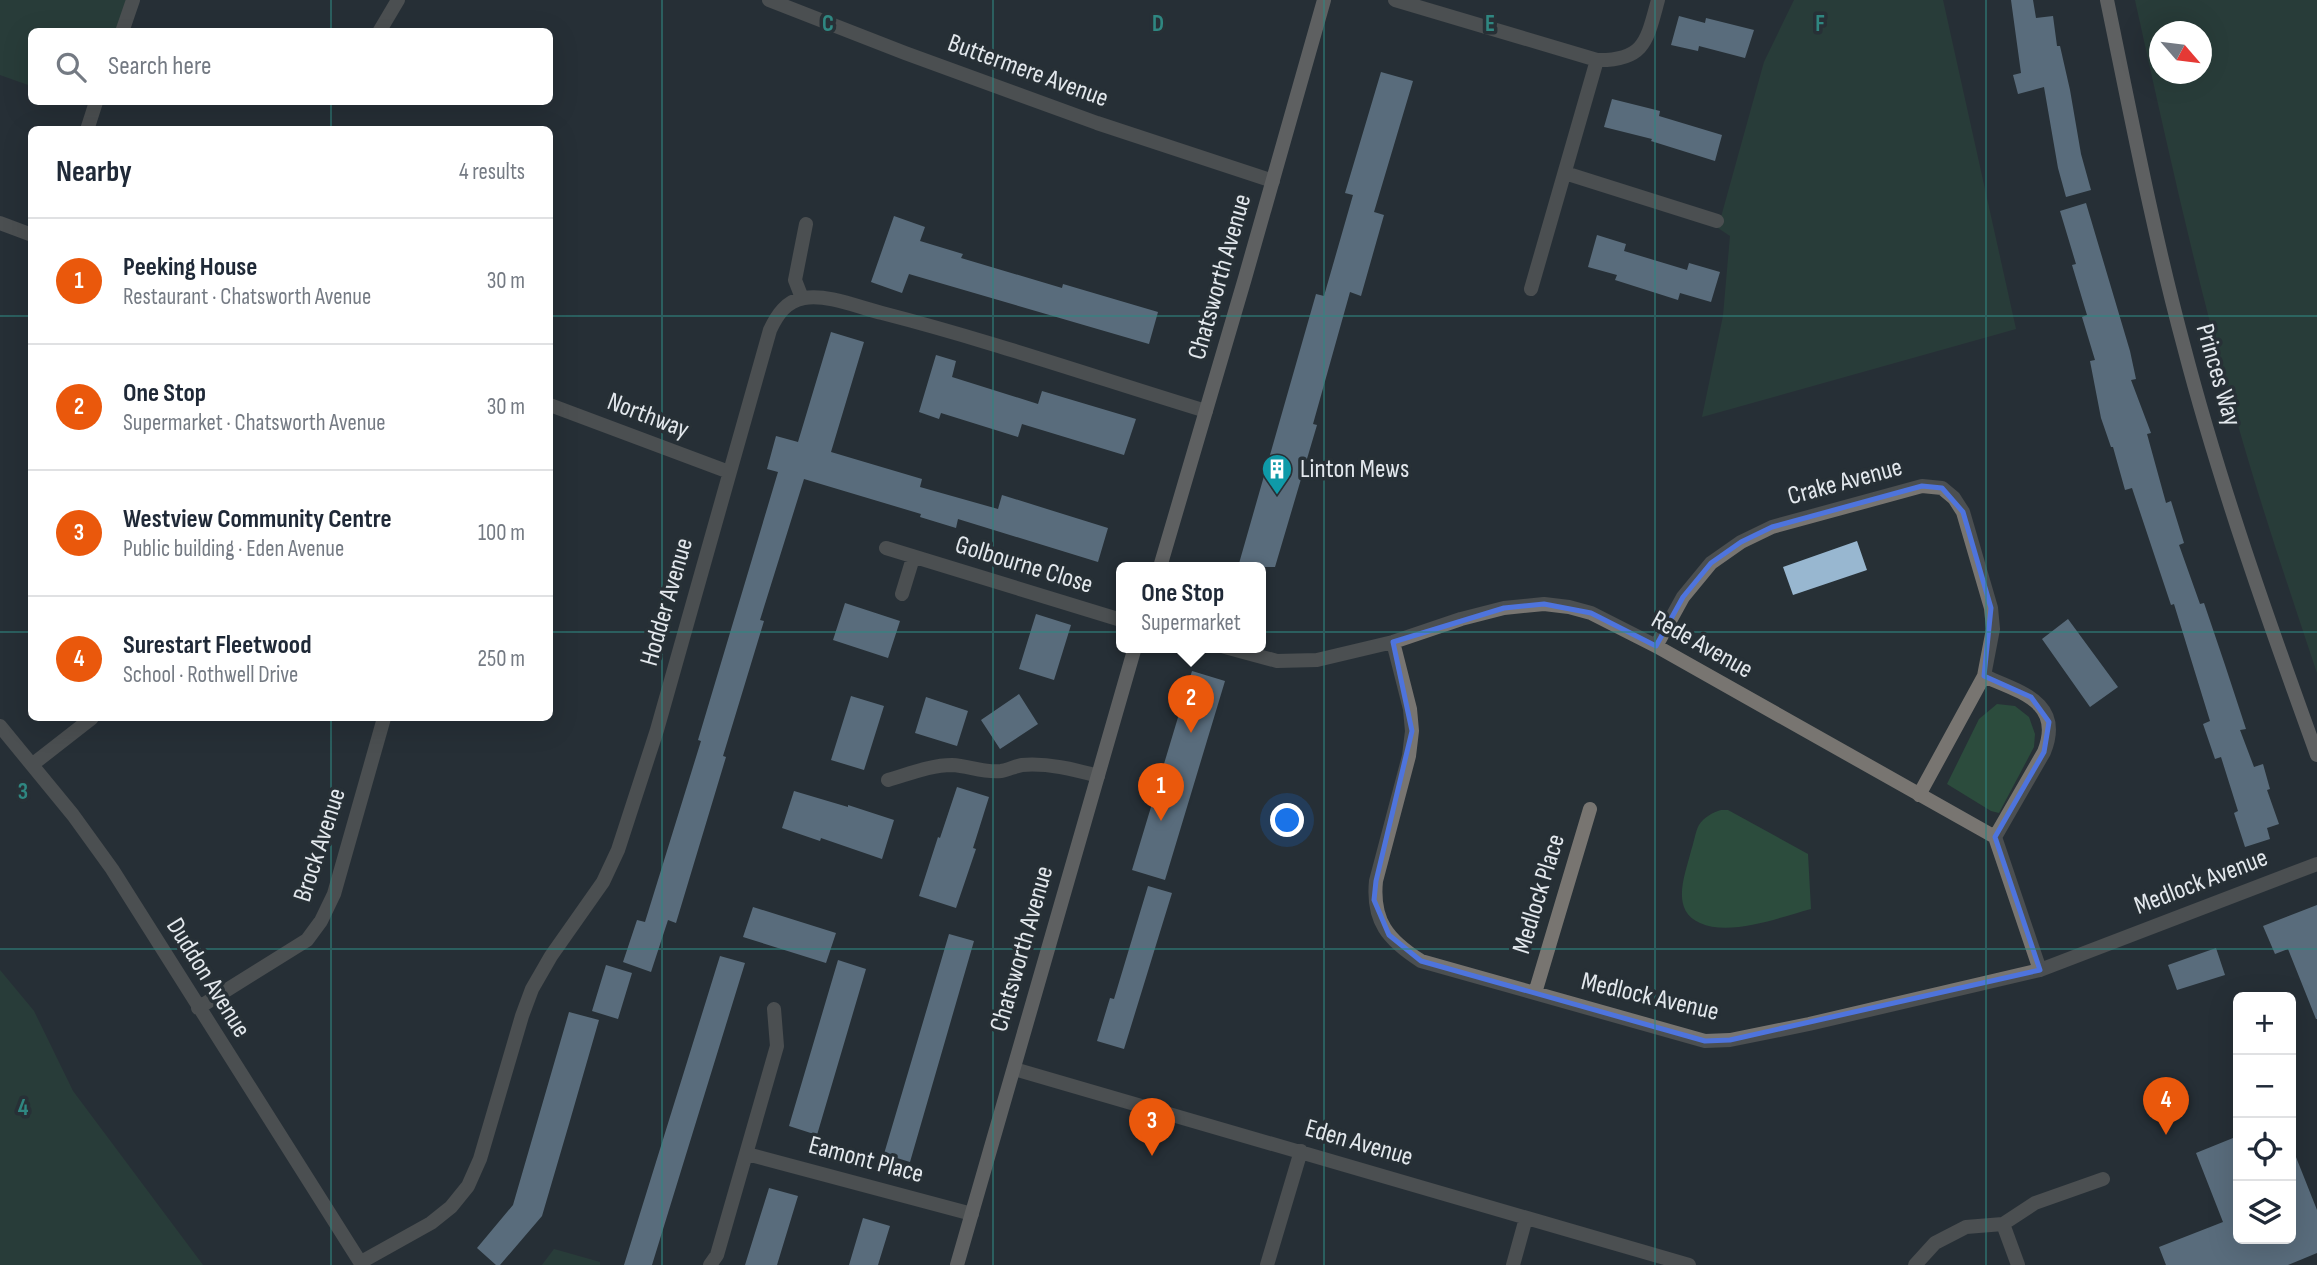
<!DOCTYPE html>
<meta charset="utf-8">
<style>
:root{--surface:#fff;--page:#f2f2f3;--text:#1f2937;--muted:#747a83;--line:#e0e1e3;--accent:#ea580c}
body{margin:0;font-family:"Sofia Sans Condensed",sans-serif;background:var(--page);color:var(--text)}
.controls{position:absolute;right:21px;bottom:21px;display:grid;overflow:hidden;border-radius:10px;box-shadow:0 7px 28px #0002}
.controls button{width:63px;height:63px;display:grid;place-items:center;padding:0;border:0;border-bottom:2px solid var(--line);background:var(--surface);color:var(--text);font:35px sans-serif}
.compass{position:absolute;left:2149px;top:21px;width:63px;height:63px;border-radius:50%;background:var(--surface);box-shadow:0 7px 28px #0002;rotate:118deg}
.you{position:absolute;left:1288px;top:821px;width:24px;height:24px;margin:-18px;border:5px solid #fff;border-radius:50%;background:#1a73e8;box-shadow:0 0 0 10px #1a73e833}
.badge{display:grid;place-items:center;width:46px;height:46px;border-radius:50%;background:var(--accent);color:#fff;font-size:23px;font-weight:700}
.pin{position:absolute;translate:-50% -58px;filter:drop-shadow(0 2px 4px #0008)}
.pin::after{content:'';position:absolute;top:37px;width:24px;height:21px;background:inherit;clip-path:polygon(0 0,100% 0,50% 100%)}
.popup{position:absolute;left:1116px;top:562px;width:150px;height:91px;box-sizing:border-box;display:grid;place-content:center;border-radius:10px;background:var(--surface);filter:drop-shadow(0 2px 5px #0005);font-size:23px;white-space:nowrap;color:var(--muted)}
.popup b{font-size:26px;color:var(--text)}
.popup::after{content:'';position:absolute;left:50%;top:100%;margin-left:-14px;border:14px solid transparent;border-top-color:var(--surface)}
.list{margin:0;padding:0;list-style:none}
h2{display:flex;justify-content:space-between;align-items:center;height:91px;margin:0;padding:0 28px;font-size:30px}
h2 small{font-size:23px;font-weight:400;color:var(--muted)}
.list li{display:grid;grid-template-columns:46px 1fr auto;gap:21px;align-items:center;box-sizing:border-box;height:126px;padding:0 28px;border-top:2px solid var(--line)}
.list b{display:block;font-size:26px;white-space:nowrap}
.list p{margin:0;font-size:23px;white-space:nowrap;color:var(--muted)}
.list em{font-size:23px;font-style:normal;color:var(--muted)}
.icon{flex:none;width:38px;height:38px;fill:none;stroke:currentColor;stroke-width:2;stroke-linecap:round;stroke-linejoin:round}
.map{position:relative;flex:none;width:2317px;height:1265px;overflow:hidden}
.search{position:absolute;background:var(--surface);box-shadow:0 7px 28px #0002;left:28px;top:28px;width:525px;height:77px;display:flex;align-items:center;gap:18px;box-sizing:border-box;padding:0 24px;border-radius:10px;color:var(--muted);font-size:26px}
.panel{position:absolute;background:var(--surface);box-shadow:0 7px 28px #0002;left:28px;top:126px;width:525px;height:595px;border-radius:10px}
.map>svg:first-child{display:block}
.green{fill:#2c4c3d;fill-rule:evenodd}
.building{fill:#98b7d0}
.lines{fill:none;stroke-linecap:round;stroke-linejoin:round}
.street{stroke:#787571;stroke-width:14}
.secondary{stroke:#a29c96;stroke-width:14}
.marked{fill:none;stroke:#4e74dd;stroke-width:5;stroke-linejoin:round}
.grid{fill:none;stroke:#2f8781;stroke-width:2;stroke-opacity:0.55}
.labels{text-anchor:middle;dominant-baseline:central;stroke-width:7;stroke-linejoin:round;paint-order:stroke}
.street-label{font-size:26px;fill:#e3e8ed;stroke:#273036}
.poi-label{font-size:26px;fill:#e3e8ed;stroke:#273036;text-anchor:start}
.grid-label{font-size:23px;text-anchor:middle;font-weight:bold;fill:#2f8781;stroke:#273036;stroke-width:7;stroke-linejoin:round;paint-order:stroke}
</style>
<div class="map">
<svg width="2317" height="1265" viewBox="0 0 2317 1265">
<rect width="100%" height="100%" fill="#273036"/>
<path class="green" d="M 0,0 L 133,0 L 122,31 L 32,32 L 31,86 L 0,75 Z
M 1794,0 L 1943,0 L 2016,329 L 1702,417 L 1723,316 L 1730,236 L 1718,228 L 1764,62 Z
M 2135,0 L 2317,0 L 2317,673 C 2286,580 2255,488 2229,393 C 2193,264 2164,131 2135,0 ZM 2160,32 L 2202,32 L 2202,74 L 2160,74 Z
M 1997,704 L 2015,706 L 2029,717 L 2035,734 L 2034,747 L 1999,813 L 1991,811 L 1947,784 L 1979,719 Z
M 1721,810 L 1728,810 L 1808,854 L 1811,909 C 1781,917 1730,937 1700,923 C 1670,910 1685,875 1691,851 C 1694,843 1695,832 1699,825 C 1703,818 1713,812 1721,810 Z
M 0,970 L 34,1011 L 73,1091 L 203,1265 L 0,1265 Z
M 554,1249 L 600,1262 L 600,1265 L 542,1265 Z"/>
<path class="building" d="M 2011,0 L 2033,0 L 2036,18 L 2053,16 L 2057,46 L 2060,46 L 2070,90 L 2081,154 L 2091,190 L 2066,197 L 2058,168 L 2044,87 L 2018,94 L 2013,75 L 2021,73 Z
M 1679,16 L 1705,23 L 1706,18 L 1754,30 L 1745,58 L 1699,46 L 1698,51 L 1671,45 Z
M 1381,72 L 1413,81 L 1374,212 L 1384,215 L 1361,296 L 1350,292 L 1313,424 L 1317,425 L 1275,567 L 1238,567 L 1316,294 L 1324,296 L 1353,195 L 1345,193 Z
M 1612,99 L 1660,111 L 1659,116 L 1722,135 L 1715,161 L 1651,141 L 1652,139 L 1604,127 Z
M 2086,203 L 2130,351 L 2136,379 L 2131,380 L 2151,433 L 2147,434 L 2166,503 L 2171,501 L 2184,543 L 2179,545 L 2200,604 L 2204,603 L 2225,665 L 2246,729 L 2240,730 L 2254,767 L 2263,764 L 2270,789 L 2267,790 L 2279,824 L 2267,828 L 2270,839 L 2245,847 L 2234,813 L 2238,811 L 2221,757 L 2215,759 L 2203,724 L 2210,721 L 2174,604 L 2171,605 L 2132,488 L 2125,490 L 2113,447 L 2111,447 L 2101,418 L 2090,361 L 2095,360 L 2082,317 L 2087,315 L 2072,265 L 2076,264 L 2060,211 Z
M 894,216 L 925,227 L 920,241 L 963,254 L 961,258 L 1062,288 L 1063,284 L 1158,312 L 1149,344 L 909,274 L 902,293 L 871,282 Z
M 1597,235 L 1626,244 L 1624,251 L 1687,270 L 1689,263 L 1720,272 L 1711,302 L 1680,293 L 1678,300 L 1615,280 L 1617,275 L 1588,267 Z
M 831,332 L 864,342 L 831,452 L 922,479 L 920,487 L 998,509 L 1002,495 L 1108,528 L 1098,562 L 958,519 L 956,528 L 920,517 L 921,514 L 804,479 L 760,620 L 764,621 L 723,756 L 726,757 L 676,923 L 668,920 L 651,972 L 623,962 L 637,920 L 645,922 L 701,741 L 698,740 L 778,472 L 767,469 L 776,436 L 798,442 Z
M 936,355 L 956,361 L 952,377 L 1038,404 L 1042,391 L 1136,419 L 1124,455 L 1022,424 L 1018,437 L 941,413 L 939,419 L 919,412 Z
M 1857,541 L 1867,570 L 1793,595 L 1783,567 Z
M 845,603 L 900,621 L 888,658 L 833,640 Z
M 1036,614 L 1071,625 L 1054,680 L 1019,669 Z
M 2068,619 L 2118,687 L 2090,707 L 2042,639 Z
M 1192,671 L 1225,681 L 1165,880 L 1132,870 Z
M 1019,694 L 1038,724 L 1000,749 L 981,720 Z
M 851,696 L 884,706 L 864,770 L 831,760 Z
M 926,697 L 968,711 L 957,746 L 915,733 Z
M 957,787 L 989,797 L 973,848 L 976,849 L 956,908 L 919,896 L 938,837 L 940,838 Z
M 794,791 L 848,807 L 848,805 L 894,820 L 882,859 L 821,838 L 820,841 L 782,828 Z
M 1148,886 L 1172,893 L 1124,1049 L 1097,1041 L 1110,998 L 1114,999 Z
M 2317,905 L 2317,1019 L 2316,1019 L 2288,949 L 2275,954 L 2263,926 Z
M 753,907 L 836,933 L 826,963 L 743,937 Z
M 949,934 L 974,941 L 910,1162 L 884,1154 Z
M 2216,948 L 2225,975 L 2177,990 L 2168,965 Z
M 720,956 L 745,963 L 652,1265 L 624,1265 Z
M 838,960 L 866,969 L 817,1135 L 789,1126 Z
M 606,965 L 632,973 L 618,1019 L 592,1011 Z
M 569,1012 L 599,1020 L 569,1124 L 542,1216 L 500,1265 L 496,1265 L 477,1248 L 513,1205 Z
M 2238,1136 L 2238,1239 L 2291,1239 L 2292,1147 L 2317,1210 L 2317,1253 L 2288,1265 L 2166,1265 L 2159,1247 L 2223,1222 L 2196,1153 Z
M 769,1188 L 798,1196 L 777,1265 L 745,1265 Z
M 863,1218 L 890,1226 L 878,1265 L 849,1265 Z"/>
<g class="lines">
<path class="street" d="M 769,0 L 905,53 L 1097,123 L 1273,181
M 1395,0 L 1597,60 C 1645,61 1647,40 1658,0
M 122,32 L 133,0
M 379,32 L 398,0
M 87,130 L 96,102
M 1565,173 L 1717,221
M 0,223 L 32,235
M 1531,289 L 1597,60
M 802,298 L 795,280 L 806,224
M 550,405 L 729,472
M 886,548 L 1121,620
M 902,594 L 913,558
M 1393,642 L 1410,709 L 1412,731 L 1409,756 L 1376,881 C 1372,921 1388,940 1421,961 L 1705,1041 L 1730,1040 L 1809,1024 L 2040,970 L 2317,864
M 1656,646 L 1683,597 L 1711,563 L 1741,542 L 1772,527 L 1922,486 L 1942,488 L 1954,498 L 1963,512 L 1991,608 L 1993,629 L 1984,676 L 1919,795
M 1225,647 L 1277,661 L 1317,660 L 1393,642 L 1461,619 L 1504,608 L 1544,604 L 1569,607 L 1591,613 L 1656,646 L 1995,837 L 2040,970
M 1984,676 C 2020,692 2064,702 2044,752 L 1995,837
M 0,726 L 73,815 L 112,869 L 362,1265
M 33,764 L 92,718
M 888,780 C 909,774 931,765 952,765 C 969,766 984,773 1001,771 C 1008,770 1015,766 1022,765 C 1048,763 1073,769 1098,776
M 1535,993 L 1590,809
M 198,1008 L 307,940 L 321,921 L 334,894 L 384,718
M 1014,1069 L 1689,1265
M 747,1154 L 972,1214
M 2003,1224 L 2018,1265
M 361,1262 L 431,1223 L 451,1207 L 468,1186 L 480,1159 L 522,1016 L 532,989 L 551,956 L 603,882 L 618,850 L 657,730 L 770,330 C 777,315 786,301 804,298 C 828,294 858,307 882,313 C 991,341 1098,378 1206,411
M 710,1265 L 717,1255 L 777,1046 L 774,1009
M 1267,1265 L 1301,1151
M 1513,1265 L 1526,1218
M 1915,1265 L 1935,1243 L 1966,1227 L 2003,1224 L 2035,1203 L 2103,1179"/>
<path class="secondary" d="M 2107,0 C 2131,116 2153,232 2184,347 C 2220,485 2268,620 2317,755
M 1160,567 L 1245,278 L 1324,0
M 957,1265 L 1135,647"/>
</g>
<path d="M0 0H2317V1265H0ZM 1922,486 L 1942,488 L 1963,512 L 1991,608 L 1984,676 L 2031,697 L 2049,722 L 2044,752 L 1995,837 L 2040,970 L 1730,1040 L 1705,1041 L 1421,961 L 1389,935 L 1374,900 L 1376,881 L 1412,731 L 1393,642 L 1504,608 L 1544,604 L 1591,613 L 1656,646 L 1683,597 L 1711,563 L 1741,542 L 1772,527 Z" fill="#273036" fill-opacity=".55" fill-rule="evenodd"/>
<path class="marked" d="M 1922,486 L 1942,488 L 1963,512 L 1991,608 L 1984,676 L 2031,697 L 2049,722 L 2044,752 L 1995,837 L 2040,970 L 1730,1040 L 1705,1041 L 1421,961 L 1389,935 L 1374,900 L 1376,881 L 1412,731 L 1393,642 L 1504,608 L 1544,604 L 1591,613 L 1656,646 L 1683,597 L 1711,563 L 1741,542 L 1772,527 Z"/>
<path class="grid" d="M 331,0 L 331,32M 662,0 L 662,1265M 993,0 L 993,1265M 1324,0 L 1324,1265M 1655,0 L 1655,1265M 1986,0 L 1986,1265M 331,102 L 331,130M 0,316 L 32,316M 550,316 L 2317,316M 0,632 L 32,632M 550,632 L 2317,632M 331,718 L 331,1265M 0,949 L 2317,949"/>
<defs>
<g id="building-pin" transform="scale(1.575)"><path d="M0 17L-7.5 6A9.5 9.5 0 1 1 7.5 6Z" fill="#0f9aa8" stroke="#273036"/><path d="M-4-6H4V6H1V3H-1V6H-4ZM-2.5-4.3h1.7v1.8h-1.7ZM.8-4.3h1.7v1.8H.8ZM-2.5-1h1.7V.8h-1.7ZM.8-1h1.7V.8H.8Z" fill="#fff"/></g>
</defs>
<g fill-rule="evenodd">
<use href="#building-pin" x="1277" y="469"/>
</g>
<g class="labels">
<g class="street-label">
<text transform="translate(1028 71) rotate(20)">Buttermere Avenue</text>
<text transform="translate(1220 277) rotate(-74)">Chatsworth Avenue</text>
<text transform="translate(2218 375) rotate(74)">Princes Way</text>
<text transform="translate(648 416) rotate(21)">Northway</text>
<text transform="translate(1845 482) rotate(-15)">Crake Avenue</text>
<text transform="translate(1024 565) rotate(17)">Golbourne Close</text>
<text transform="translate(667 602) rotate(-74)">Hodder Avenue</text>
<text transform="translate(1702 645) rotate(29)">Rede Avenue</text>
<text transform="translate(320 845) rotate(-72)">Brock Avenue</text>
<text transform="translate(2201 882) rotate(-21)">Medlock Avenue</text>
<text transform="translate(1539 894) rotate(-73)">Medlock Place</text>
<text transform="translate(1022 949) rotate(-74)">Chatsworth Avenue</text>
<text transform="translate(208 978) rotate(58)">Duddon Avenue</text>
<text transform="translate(1650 997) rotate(13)">Medlock Avenue</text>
<text transform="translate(1359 1143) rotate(16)">Eden Avenue</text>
<text transform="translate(866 1160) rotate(15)">Eamont Place</text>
</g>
<g class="poi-label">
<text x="1300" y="469">Linton Mews</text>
</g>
</g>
<g class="grid-label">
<text x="828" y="31">C</text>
<text x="1158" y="31">D</text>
<text x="1490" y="31">E</text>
<text x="1820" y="31">F</text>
<text x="23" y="799">3</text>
<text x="23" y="1115">4</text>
</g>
</svg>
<div class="controls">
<button>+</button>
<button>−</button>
<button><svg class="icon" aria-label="locate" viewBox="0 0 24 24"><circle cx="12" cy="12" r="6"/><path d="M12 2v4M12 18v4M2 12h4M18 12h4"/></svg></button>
<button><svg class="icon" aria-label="layers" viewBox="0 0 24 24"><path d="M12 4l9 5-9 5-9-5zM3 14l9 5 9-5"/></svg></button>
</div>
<svg class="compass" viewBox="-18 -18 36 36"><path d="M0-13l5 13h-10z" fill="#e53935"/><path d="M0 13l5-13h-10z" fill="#747a83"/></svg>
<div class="you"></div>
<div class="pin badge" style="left:1161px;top:821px">1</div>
<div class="pin badge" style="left:1191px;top:733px">2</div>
<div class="popup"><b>One Stop</b>Supermarket</div>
<div class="pin badge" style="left:1152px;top:1156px">3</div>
<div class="pin badge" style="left:2166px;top:1135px">4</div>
<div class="search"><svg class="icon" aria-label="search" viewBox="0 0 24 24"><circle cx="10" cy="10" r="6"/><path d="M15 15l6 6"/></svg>Search here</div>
<section class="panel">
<h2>Nearby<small>4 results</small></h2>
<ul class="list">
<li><span class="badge">1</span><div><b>Peeking House</b><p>Restaurant · Chatsworth Avenue</p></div><em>30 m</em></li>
<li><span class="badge">2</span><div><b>One Stop</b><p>Supermarket · Chatsworth Avenue</p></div><em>30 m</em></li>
<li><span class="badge">3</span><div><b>Westview Community Centre</b><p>Public building · Eden Avenue</p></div><em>100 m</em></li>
<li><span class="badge">4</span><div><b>Surestart Fleetwood</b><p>School · Rothwell Drive</p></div><em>250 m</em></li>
</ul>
</section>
</div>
